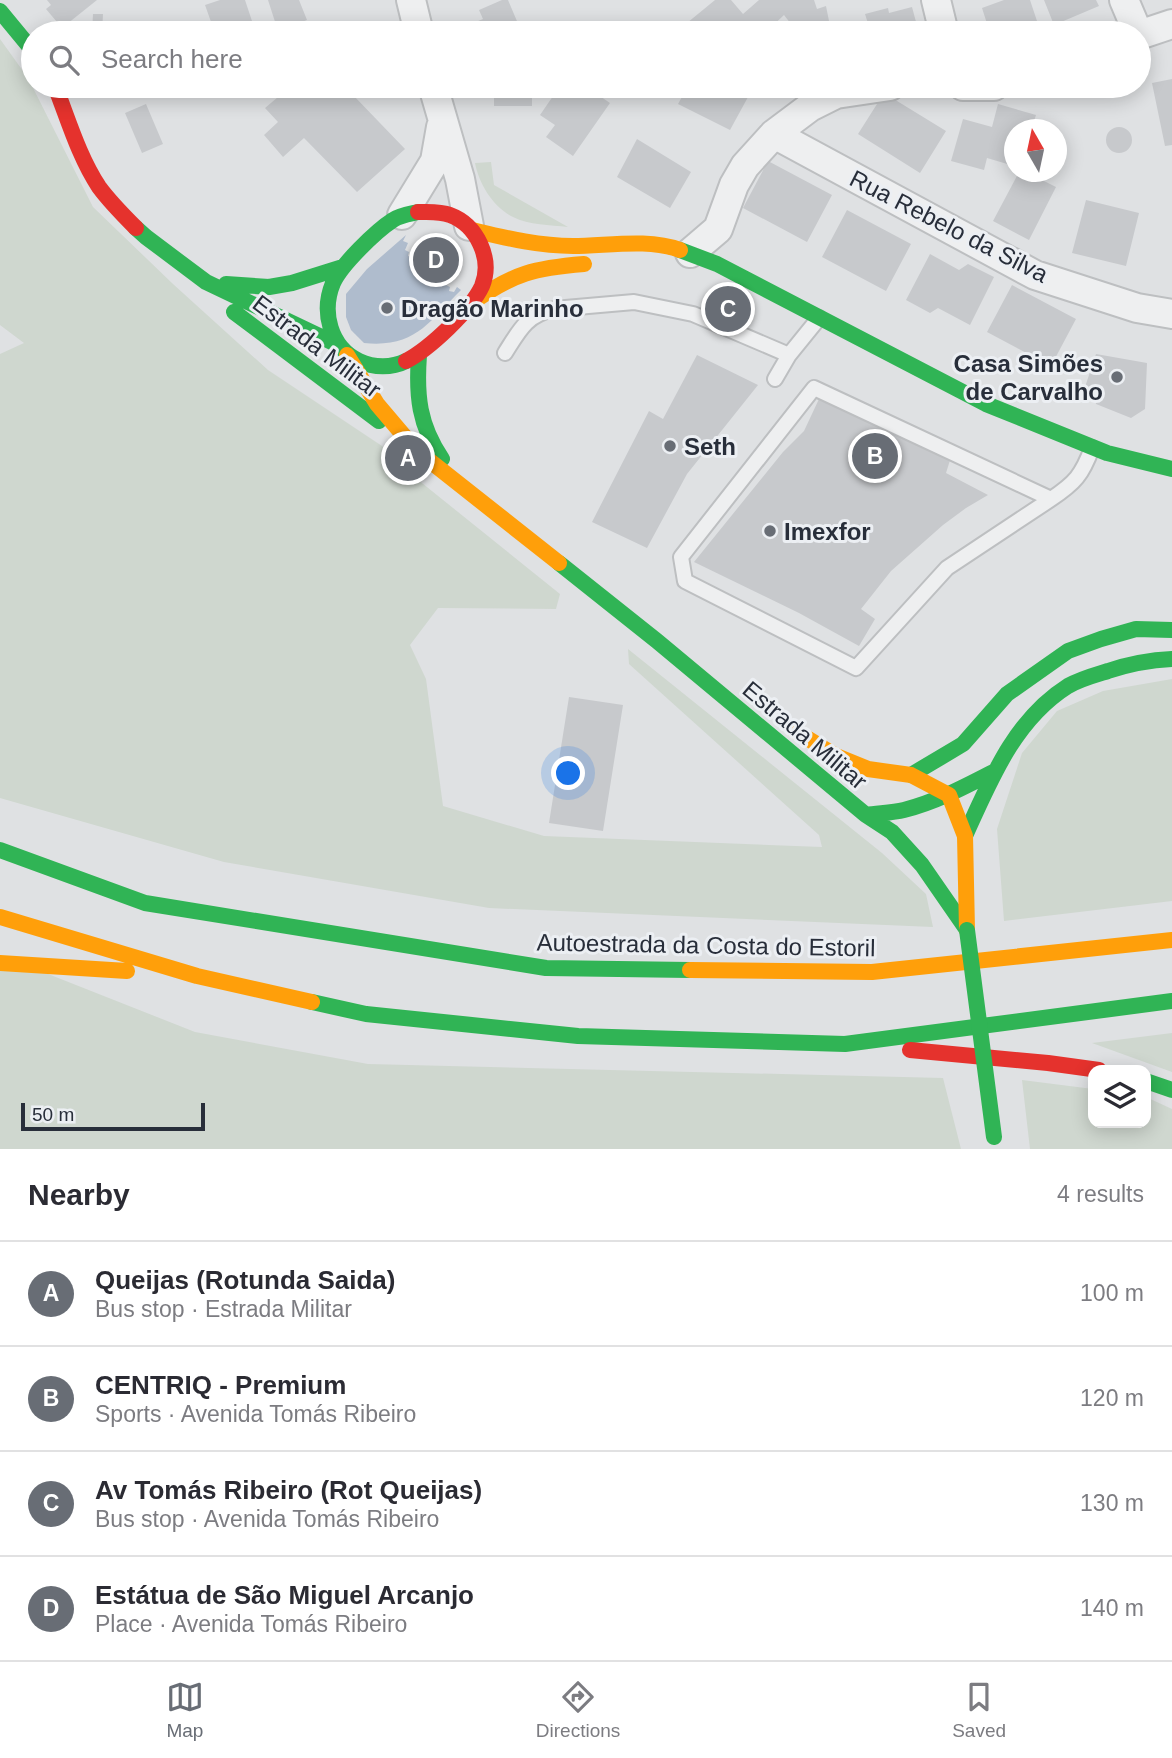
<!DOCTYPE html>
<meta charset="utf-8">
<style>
:root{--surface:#fff;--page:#f7f7f7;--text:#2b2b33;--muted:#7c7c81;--line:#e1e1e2;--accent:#686d75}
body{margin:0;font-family:Helvetica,sans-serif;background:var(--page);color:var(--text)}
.controls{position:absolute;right:21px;bottom:21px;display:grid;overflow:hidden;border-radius:14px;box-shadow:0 4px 18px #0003}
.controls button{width:63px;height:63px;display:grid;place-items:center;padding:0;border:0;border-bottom:2px solid var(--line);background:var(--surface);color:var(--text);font:35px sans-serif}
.compass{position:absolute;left:1004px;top:119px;width:63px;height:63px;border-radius:50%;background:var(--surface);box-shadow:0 4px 18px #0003;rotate:351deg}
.scale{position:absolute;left:21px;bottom:18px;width:184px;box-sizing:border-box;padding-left:7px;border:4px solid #282e3a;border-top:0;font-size:19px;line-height:24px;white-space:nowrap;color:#282e3a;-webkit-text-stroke:5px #eceff3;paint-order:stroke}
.you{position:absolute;left:569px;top:774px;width:24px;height:24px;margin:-18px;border:5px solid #fff;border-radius:50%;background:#1a73e8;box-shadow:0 0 0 10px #1a73e833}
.badge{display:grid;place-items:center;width:46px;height:46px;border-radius:50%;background:var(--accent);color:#fff;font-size:23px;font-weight:700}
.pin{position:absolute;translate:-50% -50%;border:4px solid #fff;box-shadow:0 2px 7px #0006}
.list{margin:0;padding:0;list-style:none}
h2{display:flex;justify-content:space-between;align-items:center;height:91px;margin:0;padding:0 28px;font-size:30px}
h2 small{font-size:23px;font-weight:400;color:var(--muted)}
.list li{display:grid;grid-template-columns:46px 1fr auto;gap:21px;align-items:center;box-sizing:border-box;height:105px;padding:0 28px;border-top:2px solid var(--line)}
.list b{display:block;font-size:26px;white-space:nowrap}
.list p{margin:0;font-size:23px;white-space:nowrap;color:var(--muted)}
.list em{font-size:23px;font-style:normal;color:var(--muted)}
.icon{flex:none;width:38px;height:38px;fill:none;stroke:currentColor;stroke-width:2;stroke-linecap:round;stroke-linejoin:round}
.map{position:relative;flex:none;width:1172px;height:1149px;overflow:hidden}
.search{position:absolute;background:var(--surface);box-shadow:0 4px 18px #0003;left:21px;right:21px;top:21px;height:77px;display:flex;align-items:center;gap:18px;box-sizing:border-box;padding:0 24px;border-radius:38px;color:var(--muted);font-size:26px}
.sheet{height:511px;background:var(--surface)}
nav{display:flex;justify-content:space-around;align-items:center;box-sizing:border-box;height:98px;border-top:2px solid var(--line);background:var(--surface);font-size:19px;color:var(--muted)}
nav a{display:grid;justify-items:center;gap:4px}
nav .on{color:var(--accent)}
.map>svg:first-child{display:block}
.green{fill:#cfd7cf}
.water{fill:#afbccd}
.building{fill:#c7c9cc}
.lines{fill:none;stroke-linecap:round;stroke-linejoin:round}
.lane-casing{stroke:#bdbfc1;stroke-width:18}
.street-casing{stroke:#bdbfc1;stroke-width:32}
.lane{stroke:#eeeff0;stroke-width:14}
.street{stroke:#eeeff0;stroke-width:28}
.fast{stroke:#30b455;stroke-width:16}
.slow{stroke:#ff9f0a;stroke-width:16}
.jam{stroke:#e5322d;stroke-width:16}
.fast-bridge{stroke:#30b455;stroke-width:16}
.poi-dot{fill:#686d75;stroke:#eceff3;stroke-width:2.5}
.labels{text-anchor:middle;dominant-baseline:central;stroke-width:6;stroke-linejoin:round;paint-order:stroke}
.street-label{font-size:24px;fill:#282e3a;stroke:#eceff3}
.poi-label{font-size:24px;font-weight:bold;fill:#282e3a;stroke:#eceff3;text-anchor:start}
</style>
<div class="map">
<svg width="1172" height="1149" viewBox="0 0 1172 1149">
<rect width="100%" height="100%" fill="#dfe1e3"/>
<path class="green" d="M 0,39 L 28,78 L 93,207 L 173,284 L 268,370 L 382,446 L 412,475 L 560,594 L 556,609 L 438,608 L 410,645 L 426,679 L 443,806 L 544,836 L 822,847 L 819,835 L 629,664 L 628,649 L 882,853 L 926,894 L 933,927 L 489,908 L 224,862 L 0,798 L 0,354 L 24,343 L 0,325 Z
M 491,162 L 494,185 L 568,227 C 550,225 529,225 513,217 C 493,207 479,184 475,163 Z
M 1172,679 L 1172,901 L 1004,921 L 997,829 L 1022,753 L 1057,711 L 1103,691 Z
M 0,955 L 195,1032 L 368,1064 L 943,1078 L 961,1149 L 0,1149 Z
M 1172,1033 L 1172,1072 L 1092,1043 Z
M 1022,1080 L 1093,1089 L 1093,1123 L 1146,1123 L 1146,1097 L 1172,1109 L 1172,1149 L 1030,1149 Z"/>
<path class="water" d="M 406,235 L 403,241 L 408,243 L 405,250 L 409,252 L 408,256 L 411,257 L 410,261 L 414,263 L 412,267 L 416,269 L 419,266 L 422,268 L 424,264 L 427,266 L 423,273 L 434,280 L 438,274 L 442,276 L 442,279 L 447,281 L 446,285 L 450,287 L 449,291 L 454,292 L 457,287 L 461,290 C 428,323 415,348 364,343 L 351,330 L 346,317 L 346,294 L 367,269 Z"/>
<path class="building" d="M 47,0 L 97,0 L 62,28 L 46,9 L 51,5 Z
M 220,0 L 245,0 L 256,33 L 215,33 L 205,5 Z
M 268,0 L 299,0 L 307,20 L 278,31 Z
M 502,0 L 508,0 L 522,33 L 449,33 L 483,19 L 479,10 Z
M 715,0 L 731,0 L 743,14 L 759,0 L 814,0 L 817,9 L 826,6 L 831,31 L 821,33 L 798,33 L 784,15 L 765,33 L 696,33 L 687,23 Z
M 1004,0 L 1030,0 L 1040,30 L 1030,33 L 990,33 L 982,8 Z
M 1044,0 L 1096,0 L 1099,6 L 1054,25 Z
M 912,7 L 919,33 L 871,33 L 865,14 L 888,8 L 889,13 Z
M 93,14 L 103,14 L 102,33 L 92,33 Z
M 112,21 L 132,23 L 130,33 L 110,33 Z
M 591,23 L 591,33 L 569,33 Z
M 1172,79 L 1172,145 L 1165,146 L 1152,83 Z
M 291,86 L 311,86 L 315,91 L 321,86 L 363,86 L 353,95 L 405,149 L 357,192 L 304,138 L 283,157 L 264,135 L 278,122 L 265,108 Z
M 494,86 L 532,86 L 532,106 L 494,106 Z
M 560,86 L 585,86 L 610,103 L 573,156 L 546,137 L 555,125 L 540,115 Z
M 688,86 L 754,86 L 730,130 L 678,104 Z
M 884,93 L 946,131 L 920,173 L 858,134 Z
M 146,104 L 163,144 L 142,153 L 125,113 Z
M 998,104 L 1036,115 L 1031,130 L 1014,130 L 1014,166 L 987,158 L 984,170 L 951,161 L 963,119 L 992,127 Z
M1106 140a13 13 0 1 1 26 0a13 13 0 1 1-26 0Z
M 637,139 L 691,172 L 670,208 L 617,177 Z
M 768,161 L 832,195 L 807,242 L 743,208 Z
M 1019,172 L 1026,172 L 1056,187 L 1029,240 L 993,221 Z
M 1086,200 L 1139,213 L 1126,266 L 1072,253 Z
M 847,210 L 911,244 L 886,291 L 822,257 Z
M 930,254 L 959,270 L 968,264 L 994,277 L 970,325 L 938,308 L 930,313 L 906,300 Z
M 1012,285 L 1076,319 L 1051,366 L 987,332 Z
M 1096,354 L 1147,363 L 1145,409 L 1131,418 L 1096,404 L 1095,398 L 1083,393 Z
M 697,355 L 758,385 L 687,474 L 647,548 L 592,522 L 649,411 L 663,419 Z
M 819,399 L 951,457 L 946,473 L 988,495 L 966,508 L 943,525 L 891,571 L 861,609 L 875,619 L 859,646 L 799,613 L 694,562 L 783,452 L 804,431 Z
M 569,697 L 623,705 L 603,831 L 549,823 Z"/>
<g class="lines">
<g class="lane-casing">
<path id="lane" d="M 505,353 C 519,331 526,315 554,309 L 634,302 L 693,314 L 789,355 L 819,318
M 775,379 L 789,355
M 1051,499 L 947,568 L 856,668 L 685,581 L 681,557 L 814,388 L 1051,499 C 1075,483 1082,475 1092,448"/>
</g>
<g class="street-casing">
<path id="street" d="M 411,0 L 419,33
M 936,0 L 944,33
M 1124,0 L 1138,33
M 1139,35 L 1172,24
M 433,86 L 460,179 L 469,226
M 963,86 L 994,86
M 774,134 L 1035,275 L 1137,308 L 1172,314
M 402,215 L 435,161 L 441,127
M 690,253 L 718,229 L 734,185 L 745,166 L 774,134 L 810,107 L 836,94 L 890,86"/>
</g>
<use href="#lane" class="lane"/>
<use href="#street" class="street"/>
<path class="fast" d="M 0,11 L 33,51
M 136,228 L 146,237 L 206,282 L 336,344
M 680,250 L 717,264 L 986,404 L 1107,453 L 1172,469
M 226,284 L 269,287 L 292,283 L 343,267
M 234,312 L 379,421
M 419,355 C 416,396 419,425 442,459
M 406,361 C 392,368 374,368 359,361 C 330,347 321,312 333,283 C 341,265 376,231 393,220 C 400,215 409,214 418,212
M 559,563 L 657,641 L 866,815 L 892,832 L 922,865 L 967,930
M 911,775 L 963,744 L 1007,694 L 1068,651 L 1101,639 L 1136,629 L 1172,630
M 866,815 C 879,813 892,813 904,810 C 936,802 966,786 995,771
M 965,836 C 990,781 1014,720 1068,686 C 1080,679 1095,675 1108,671 C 1129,664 1150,660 1172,659
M 0,850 L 145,903 L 546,968 L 690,970
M 312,1002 L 366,1014 L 578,1036 L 845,1044 L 1172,1001
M 1146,1081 L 1172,1090"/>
<path class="slow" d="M 472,230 C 506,238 538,246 573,246 C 607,246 648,238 680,250
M 473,302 C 514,273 535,268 584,264
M 347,355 L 377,404 L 416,450 L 559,563
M 794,730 L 836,756 L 868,769 L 911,775 L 949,795 L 965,836 L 967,930
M 0,917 L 197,976 L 312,1002
M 0,963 L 127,971
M 690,970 L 872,972 L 1172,940"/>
<path class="jam" d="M 55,86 C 68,119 79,157 99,187 C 110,202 123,215 136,228
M 406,361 C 429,349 471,310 482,286 C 493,259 477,225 450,215 C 440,211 429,212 418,212
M 910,1050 L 1048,1063 L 1099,1070"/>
<path class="fast-bridge" d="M 967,930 L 994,1137"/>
</g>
<g class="poi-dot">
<circle cx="387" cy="308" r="7"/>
<circle cx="1117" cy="377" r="7"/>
<circle cx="670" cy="446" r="7"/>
<circle cx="770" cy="531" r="7"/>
</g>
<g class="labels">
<g class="street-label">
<text transform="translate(949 226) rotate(27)">Rua Rebelo da Silva</text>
<text transform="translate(317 346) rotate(37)">Estrada Militar</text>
<text transform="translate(805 735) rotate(40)">Estrada Militar</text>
<text transform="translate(706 945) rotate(1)">Autoestrada da Costa do Estoril</text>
</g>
<g class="poi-label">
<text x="401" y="308">Dragão Marinho</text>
<text x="1103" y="363" text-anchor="end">Casa Simões<tspan x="1103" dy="28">de Carvalho</tspan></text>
<text x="684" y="446">Seth</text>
<text x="784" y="531">Imexfor</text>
</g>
</g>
</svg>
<div class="controls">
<button><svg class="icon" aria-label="layers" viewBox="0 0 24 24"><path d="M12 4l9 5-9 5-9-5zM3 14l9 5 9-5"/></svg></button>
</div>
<svg class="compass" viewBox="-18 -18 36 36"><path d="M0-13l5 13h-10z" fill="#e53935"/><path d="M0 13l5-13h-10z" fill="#7c7c81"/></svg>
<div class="scale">50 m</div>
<div class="you"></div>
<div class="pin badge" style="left:408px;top:458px">A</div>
<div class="pin badge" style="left:875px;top:456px">B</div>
<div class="pin badge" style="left:728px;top:309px">C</div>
<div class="pin badge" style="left:436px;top:260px">D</div>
<div class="search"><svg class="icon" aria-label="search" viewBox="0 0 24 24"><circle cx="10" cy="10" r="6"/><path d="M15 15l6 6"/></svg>Search here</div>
</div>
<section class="sheet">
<h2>Nearby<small>4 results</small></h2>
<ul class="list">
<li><span class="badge">A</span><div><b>Queijas (Rotunda Saida)</b><p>Bus stop · Estrada Militar</p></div><em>100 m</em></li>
<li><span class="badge">B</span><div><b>CENTRIQ - Premium</b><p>Sports · Avenida Tomás Ribeiro</p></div><em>120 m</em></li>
<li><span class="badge">C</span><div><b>Av Tomás Ribeiro (Rot Queijas)</b><p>Bus stop · Avenida Tomás Ribeiro</p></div><em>130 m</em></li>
<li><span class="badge">D</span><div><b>Estátua de São Miguel Arcanjo</b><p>Place · Avenida Tomás Ribeiro</p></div><em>140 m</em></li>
</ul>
</section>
<nav>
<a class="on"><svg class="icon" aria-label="map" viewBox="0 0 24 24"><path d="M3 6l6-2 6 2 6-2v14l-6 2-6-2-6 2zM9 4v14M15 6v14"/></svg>Map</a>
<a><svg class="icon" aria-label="directions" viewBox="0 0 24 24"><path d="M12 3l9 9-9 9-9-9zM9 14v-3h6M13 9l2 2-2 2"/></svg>Directions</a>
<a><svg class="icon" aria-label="saved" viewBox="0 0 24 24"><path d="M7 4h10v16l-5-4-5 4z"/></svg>Saved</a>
</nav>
